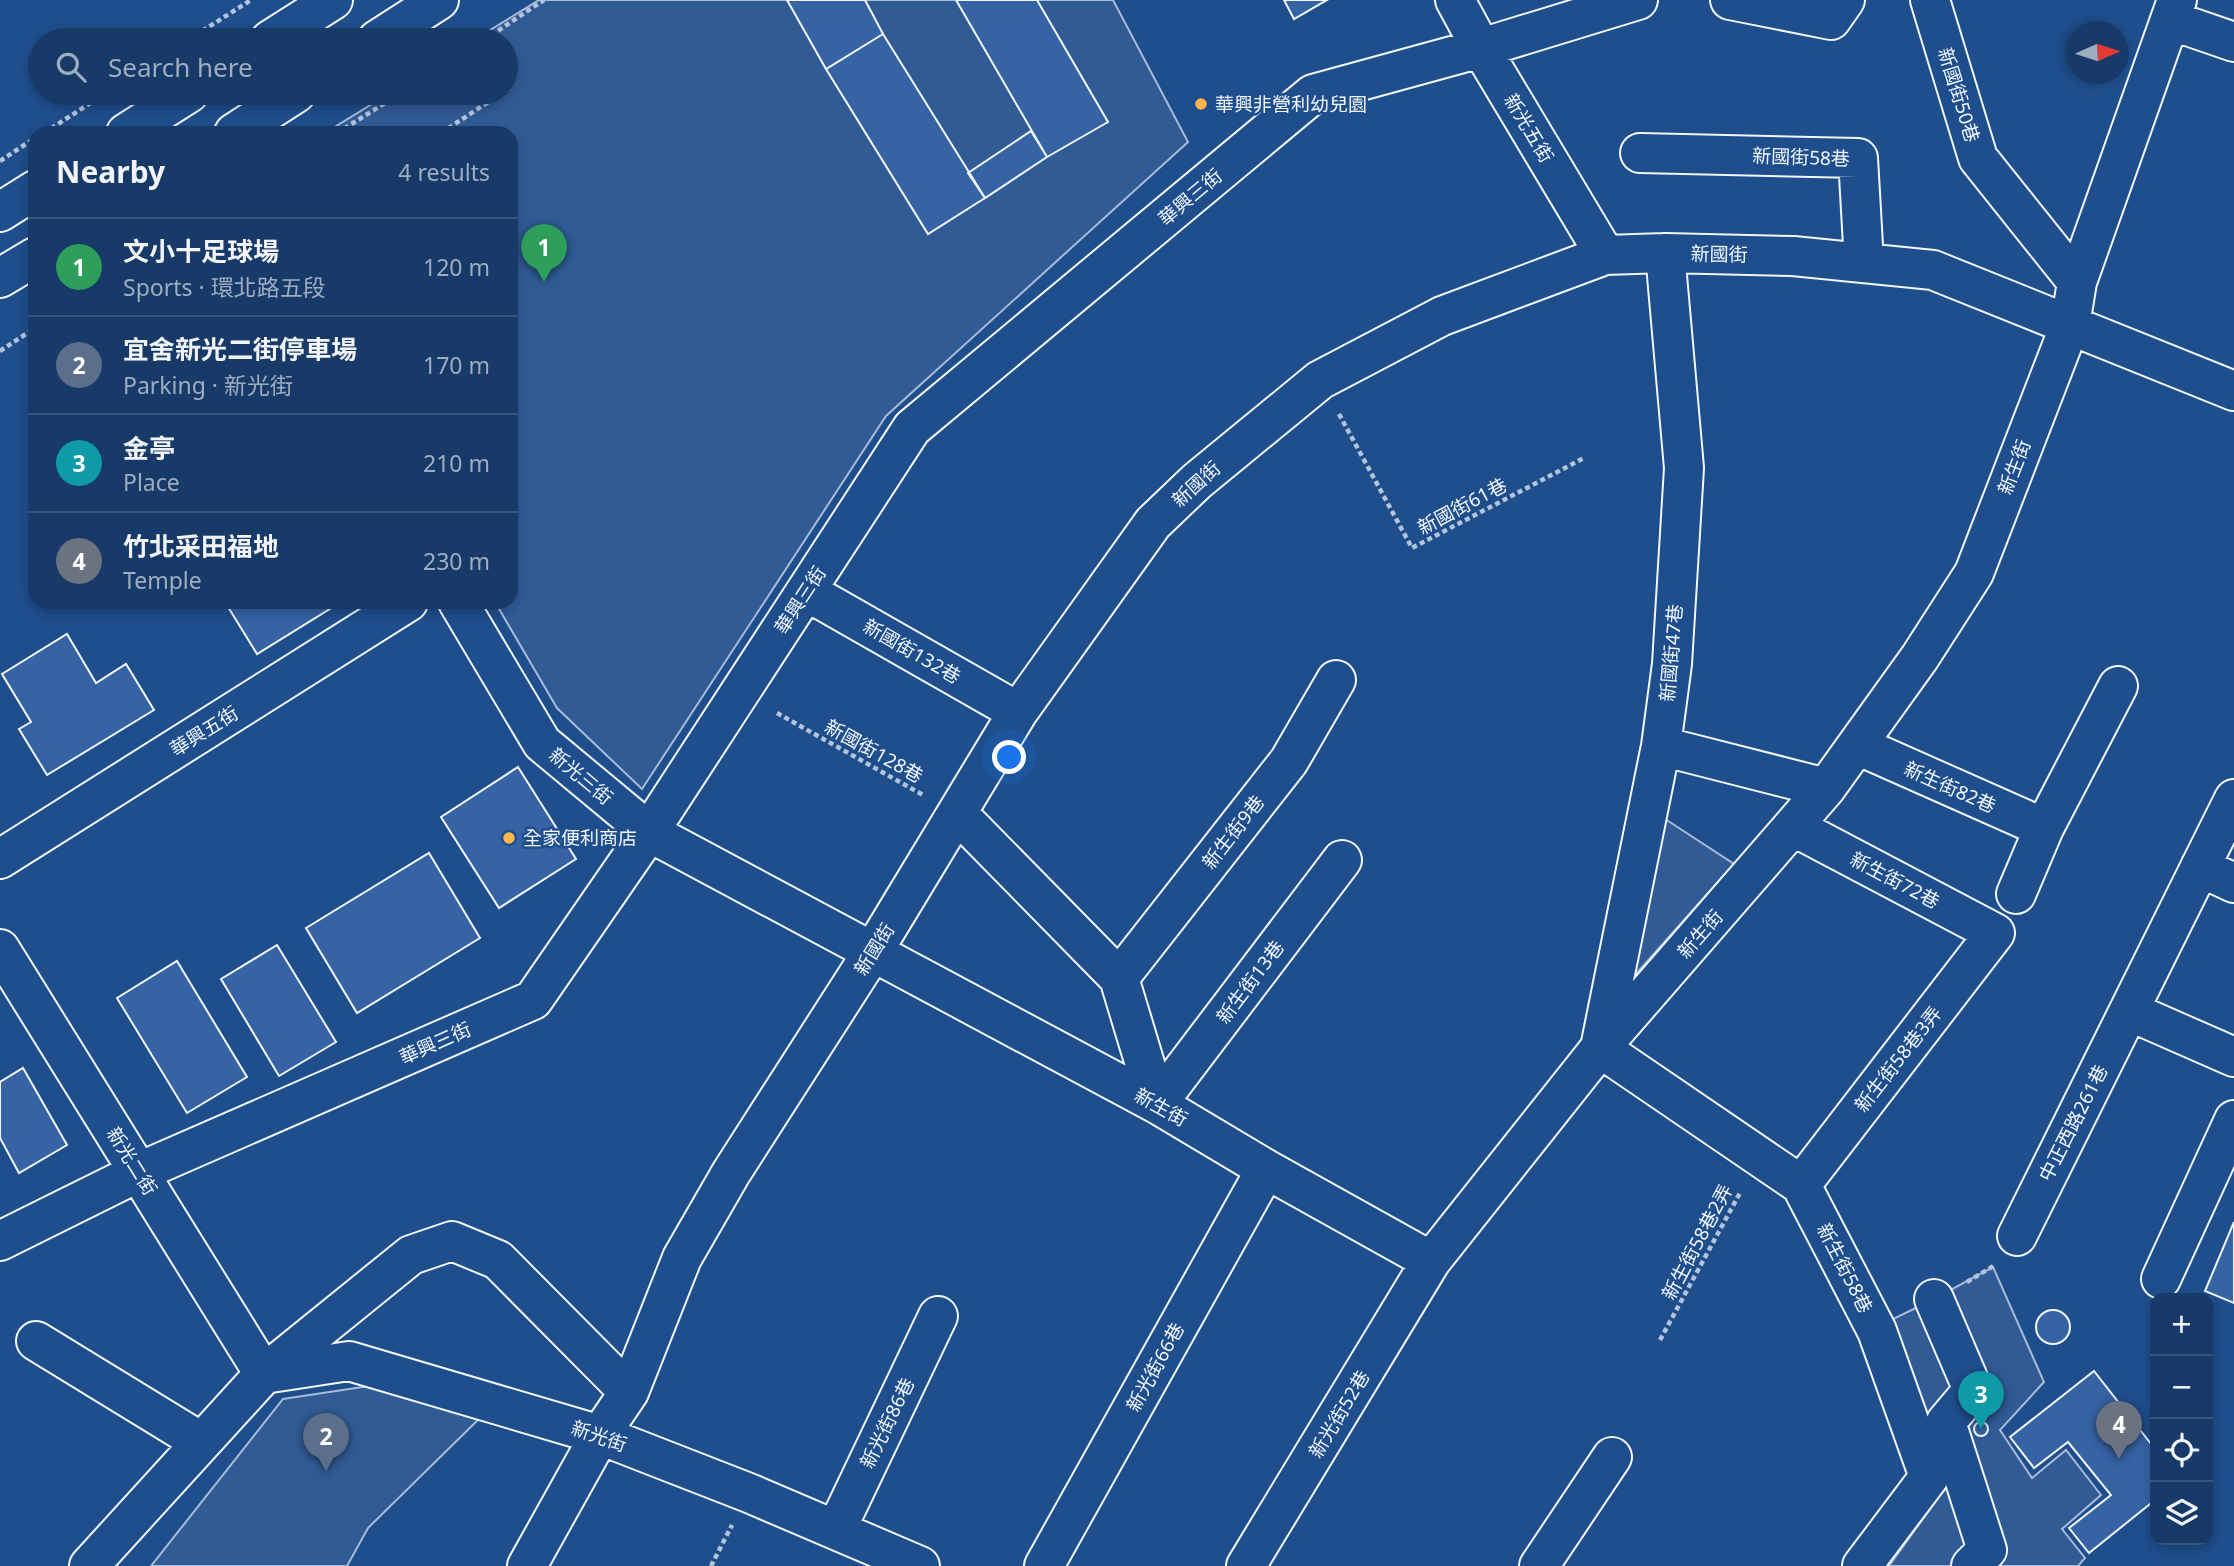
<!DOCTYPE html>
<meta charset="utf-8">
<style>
:root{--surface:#173a69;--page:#244571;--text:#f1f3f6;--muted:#9eadc0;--line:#36547d;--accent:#90b9f0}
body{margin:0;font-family:"Noto Sans","Noto Sans TC",sans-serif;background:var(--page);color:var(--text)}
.controls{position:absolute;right:21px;bottom:21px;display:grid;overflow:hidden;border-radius:14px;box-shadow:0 4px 10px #0003}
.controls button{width:63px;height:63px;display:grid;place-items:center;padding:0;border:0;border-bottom:2px solid var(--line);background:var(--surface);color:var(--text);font:35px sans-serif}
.compass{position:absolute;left:2066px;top:21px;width:63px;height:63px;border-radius:50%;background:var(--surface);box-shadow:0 4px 10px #0003;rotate:87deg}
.you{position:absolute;left:1010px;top:758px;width:24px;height:24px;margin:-18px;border:5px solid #fff;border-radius:50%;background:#1a73e8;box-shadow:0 0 0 10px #1a73e833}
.badge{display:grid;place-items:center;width:46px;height:46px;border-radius:50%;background:var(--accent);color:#fff;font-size:23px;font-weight:700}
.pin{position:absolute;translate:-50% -58px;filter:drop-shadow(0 2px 4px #0008)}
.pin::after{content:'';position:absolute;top:37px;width:24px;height:21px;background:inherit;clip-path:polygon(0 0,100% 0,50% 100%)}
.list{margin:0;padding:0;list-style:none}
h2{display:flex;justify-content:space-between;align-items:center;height:91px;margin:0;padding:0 28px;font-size:30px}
h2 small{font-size:23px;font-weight:400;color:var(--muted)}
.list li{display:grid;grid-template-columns:46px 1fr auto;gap:21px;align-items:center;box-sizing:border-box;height:98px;padding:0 28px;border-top:2px solid var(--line)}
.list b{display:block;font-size:26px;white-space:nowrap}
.list p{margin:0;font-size:23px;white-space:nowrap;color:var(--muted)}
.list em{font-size:23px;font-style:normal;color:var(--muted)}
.icon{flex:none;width:38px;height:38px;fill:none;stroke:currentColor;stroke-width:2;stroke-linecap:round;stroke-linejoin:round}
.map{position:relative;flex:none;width:2234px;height:1566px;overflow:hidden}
.search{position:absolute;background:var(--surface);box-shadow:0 4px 10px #0003;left:28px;top:28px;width:490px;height:77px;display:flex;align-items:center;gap:18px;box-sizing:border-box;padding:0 24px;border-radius:38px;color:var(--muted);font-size:26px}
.panel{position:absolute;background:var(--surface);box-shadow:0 4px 10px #0003;left:28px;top:126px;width:490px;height:483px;border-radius:21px}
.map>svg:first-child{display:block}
.built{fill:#305b95;stroke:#a8bbd7;stroke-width:2}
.building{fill:#3563a3;stroke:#f2f6ff;stroke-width:2}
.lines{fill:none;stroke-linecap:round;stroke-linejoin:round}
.minor-casing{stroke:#f2f6ff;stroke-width:42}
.path{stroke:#b3c4dc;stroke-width:4.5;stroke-dasharray:5 3.5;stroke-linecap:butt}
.minor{stroke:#1f4e8c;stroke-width:38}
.poi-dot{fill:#ffb74d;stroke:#1f4e8c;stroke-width:2.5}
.labels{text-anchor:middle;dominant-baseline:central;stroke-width:5;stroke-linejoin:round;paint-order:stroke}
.street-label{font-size:19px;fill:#f2f6ff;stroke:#1f4e8c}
.poi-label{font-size:19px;fill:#f2f6ff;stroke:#1f4e8c;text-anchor:start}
</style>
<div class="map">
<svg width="2234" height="1566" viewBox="0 0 2234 1566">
<rect width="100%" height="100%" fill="#1f4e8c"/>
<path class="built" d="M 539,0 L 1113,0 L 1188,142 L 886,416 L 642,789 L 557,708 L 495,602 L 511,602 L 511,133 L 325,133 L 390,93 L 506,93 L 506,40 L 474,40 Z
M 1659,815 L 1734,864 L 1627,984 Z
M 1993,1267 L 2044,1382 L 2000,1430 L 2032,1478 L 2066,1450 L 2101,1495 L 2062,1529 L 2085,1558 L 2078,1566 L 1889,1566 L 1948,1484 L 1883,1324 L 1934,1299 Z
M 369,1386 L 484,1414 L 368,1528 L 347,1566 L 151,1566 L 283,1399 Z"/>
<path class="building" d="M 787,0 L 865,0 L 883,34 L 826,69 Z
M 956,0 L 1037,0 L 1108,122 L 1047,157 Z
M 1284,0 L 1327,0 L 1294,19 Z
M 883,34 L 985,198 L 928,234 L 826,69 Z
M 1031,131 L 1047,157 L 985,198 L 968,173 Z
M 225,602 L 341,602 L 257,654 Z
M 67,634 L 96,683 L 126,664 L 154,710 L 47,775 L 19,729 L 31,722 L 2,674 Z
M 518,767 L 576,859 L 499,908 L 441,817 Z
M 429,853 L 480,938 L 357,1013 L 306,928 Z
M 277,945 L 336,1042 L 279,1076 L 221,979 Z
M 177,961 L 247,1077 L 187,1113 L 117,998 Z
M 23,1068 L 67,1145 L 19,1173 L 0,1138 L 0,1082 Z
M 2234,1222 L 2234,1303 L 2205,1291 Z
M2036 1327a17 17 0 1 1 34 0a17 17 0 1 1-34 0Z
M 2094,1371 L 2155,1449 L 2155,1500 L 2089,1553 L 2069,1528 L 2111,1495 L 2068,1442 L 2034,1468 L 2010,1437 Z
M1974 1429a7 7 0 1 1 14 0a7 7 0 1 1-14 0Z"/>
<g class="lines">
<g class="minor-casing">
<path id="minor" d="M 1455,0 L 1481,48 L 1605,255
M 1730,0 L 1831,20 L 1845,0
M 1930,0 L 1978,158 L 2077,282
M 2170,20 L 2234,42
M 270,40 L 333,0
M 377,40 L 439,0
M 126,133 L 189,93
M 234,133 L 296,93
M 1640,153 L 1858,158 L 1864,263
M 0,212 L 35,190
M 1665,253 L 1684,468 L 1672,664 L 1661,746 L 1600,1048 L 1801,1185 L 1877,1331 L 1929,1477 L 1862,1566
M 0,278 L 35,257
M 806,591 L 1018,712
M 458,602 L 542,743 L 649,832 L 1157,1104 L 1266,1169 L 1431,1261
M 1857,745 L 2044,828
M 1661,746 L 1826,788
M 958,814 L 1119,978 L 1157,1104
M 1794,827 L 1995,933 L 1801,1185
M 0,859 L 408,602
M 2200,867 L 2234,883
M 2016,894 L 2044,828 L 2118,686
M 0,949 L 264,1374 L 411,1255 L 452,1241 L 498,1260 L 629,1392
M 1119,978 L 1289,761 L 1336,680
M 2129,1011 L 2234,1057
M 1157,1104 L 1342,860
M 2017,1236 L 2234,799
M 0,1241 L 139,1172 L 533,1000 L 649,832 L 912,428 L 1313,94 L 1481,48 L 1638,0
M 2161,1279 L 2234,1120
M 1934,1299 L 1973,1390 L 1946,1422 L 1987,1550 L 1971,1566
M 36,1341 L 201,1442
M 836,1530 L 938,1316
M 89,1566 L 264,1374 L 349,1361 L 600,1435 L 749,1493 L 920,1566
M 527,1566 L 600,1435 L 629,1392 L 682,1258 L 731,1173 L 872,953 L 1018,712 L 1153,523 L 1197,481 L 1320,380 L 1442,316 L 1605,255 L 1665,253 L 1793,256 L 1933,270 L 2234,391
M 1044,1566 L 1266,1169
M 1246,1566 L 1431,1261 L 1600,1048 L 1826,788 L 1920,657 L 1974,573 L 2070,325 L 2077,282 L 2177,0
M 1539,1566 L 1612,1457"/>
</g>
<path class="path" d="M 188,40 L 251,0
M 484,40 L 544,0
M 506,90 L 510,88
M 44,133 L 106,93
M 337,133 L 401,93
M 441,133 L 502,93
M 0,161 L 35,138
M 0,351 L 35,328
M 1339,414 L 1412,548 L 1584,458
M 777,713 L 923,795
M 1967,1282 L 1995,1265
M 1660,1340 L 1741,1191
M 711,1566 L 732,1525"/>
<use href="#minor" class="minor"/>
</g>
<g class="poi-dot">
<circle cx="1201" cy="104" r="7"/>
<circle cx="509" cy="838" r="7"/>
</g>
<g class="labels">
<g class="street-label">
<text transform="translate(1959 95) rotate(73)">新國街50巷</text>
<text transform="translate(1529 128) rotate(59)">新光五街</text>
<text transform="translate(1801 157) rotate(2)">新國街58巷</text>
<text transform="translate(1190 197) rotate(-40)">華興三街</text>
<text transform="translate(1719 254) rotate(1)">新國街</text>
<text transform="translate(2014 467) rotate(-69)">新生街</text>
<text transform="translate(1196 484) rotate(-42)">新國街</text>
<text transform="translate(1462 506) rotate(-28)">新國街61巷</text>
<text transform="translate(800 600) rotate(-57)">華興三街</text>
<text transform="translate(912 651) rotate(30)">新國街132巷</text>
<text transform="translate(1671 653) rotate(-85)">新國街47巷</text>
<text transform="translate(204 731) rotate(-32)">華興五街</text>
<text transform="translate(874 751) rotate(29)">新國街128巷</text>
<text transform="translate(581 776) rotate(40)">新光三街</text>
<text transform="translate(1950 787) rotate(24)">新生街82巷</text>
<text transform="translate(1233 832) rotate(-52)">新生街9巷</text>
<text transform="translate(1895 880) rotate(28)">新生街72巷</text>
<text transform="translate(1700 934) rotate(-49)">新生街</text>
<text transform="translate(874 949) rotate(-58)">新國街</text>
<text transform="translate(1250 982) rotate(-53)">新生街13巷</text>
<text transform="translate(435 1043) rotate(-24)">華興三街</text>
<text transform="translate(1898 1059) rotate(-52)">新生街58巷3弄</text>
<text transform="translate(1161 1107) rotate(29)">新生街</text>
<text transform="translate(2073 1123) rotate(-63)">中正西路261巷</text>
<text transform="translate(132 1161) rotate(58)">新光二街</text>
<text transform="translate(1697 1242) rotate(-62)">新生街58巷2弄</text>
<text transform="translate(1845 1268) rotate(63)">新生街58巷</text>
<text transform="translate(1155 1367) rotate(-61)">新光街66巷</text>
<text transform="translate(1339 1414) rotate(-59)">新光街52巷</text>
<text transform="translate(887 1423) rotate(-64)">新光街86巷</text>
<text transform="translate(599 1436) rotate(19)">新光街</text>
</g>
<g class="poi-label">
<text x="1215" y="104">華興非營利幼兒園</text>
<text x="523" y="838">全家便利商店</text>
</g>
</g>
</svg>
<div class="controls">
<button>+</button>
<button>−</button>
<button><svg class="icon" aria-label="locate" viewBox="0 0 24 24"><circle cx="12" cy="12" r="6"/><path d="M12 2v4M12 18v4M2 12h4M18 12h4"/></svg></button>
<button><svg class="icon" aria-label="layers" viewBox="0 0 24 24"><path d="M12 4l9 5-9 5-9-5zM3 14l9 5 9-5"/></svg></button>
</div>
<svg class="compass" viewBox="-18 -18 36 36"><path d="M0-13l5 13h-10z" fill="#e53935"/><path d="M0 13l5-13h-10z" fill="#9eadc0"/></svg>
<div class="you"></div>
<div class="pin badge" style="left:544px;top:282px;background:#2e9e5b">1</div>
<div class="pin badge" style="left:326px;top:1471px;background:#5c6f8a">2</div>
<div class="pin badge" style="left:1981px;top:1429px;background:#0f9aa8">3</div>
<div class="pin badge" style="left:2119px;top:1459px;background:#6b7280">4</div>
<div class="search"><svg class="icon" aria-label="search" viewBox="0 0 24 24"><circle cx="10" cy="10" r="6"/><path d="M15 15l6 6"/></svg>Search here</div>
<section class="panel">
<h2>Nearby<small>4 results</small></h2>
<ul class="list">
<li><span class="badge" style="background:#2e9e5b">1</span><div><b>文小十足球場</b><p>Sports · 環北路五段</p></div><em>120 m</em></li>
<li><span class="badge" style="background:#5c6f8a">2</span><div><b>宜舍新光二街停車場</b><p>Parking · 新光街</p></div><em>170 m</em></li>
<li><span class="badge" style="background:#0f9aa8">3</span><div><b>金亭</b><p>Place</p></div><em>210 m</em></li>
<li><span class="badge" style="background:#6b7280">4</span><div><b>竹北采田福地</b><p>Temple</p></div><em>230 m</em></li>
</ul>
</section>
</div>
